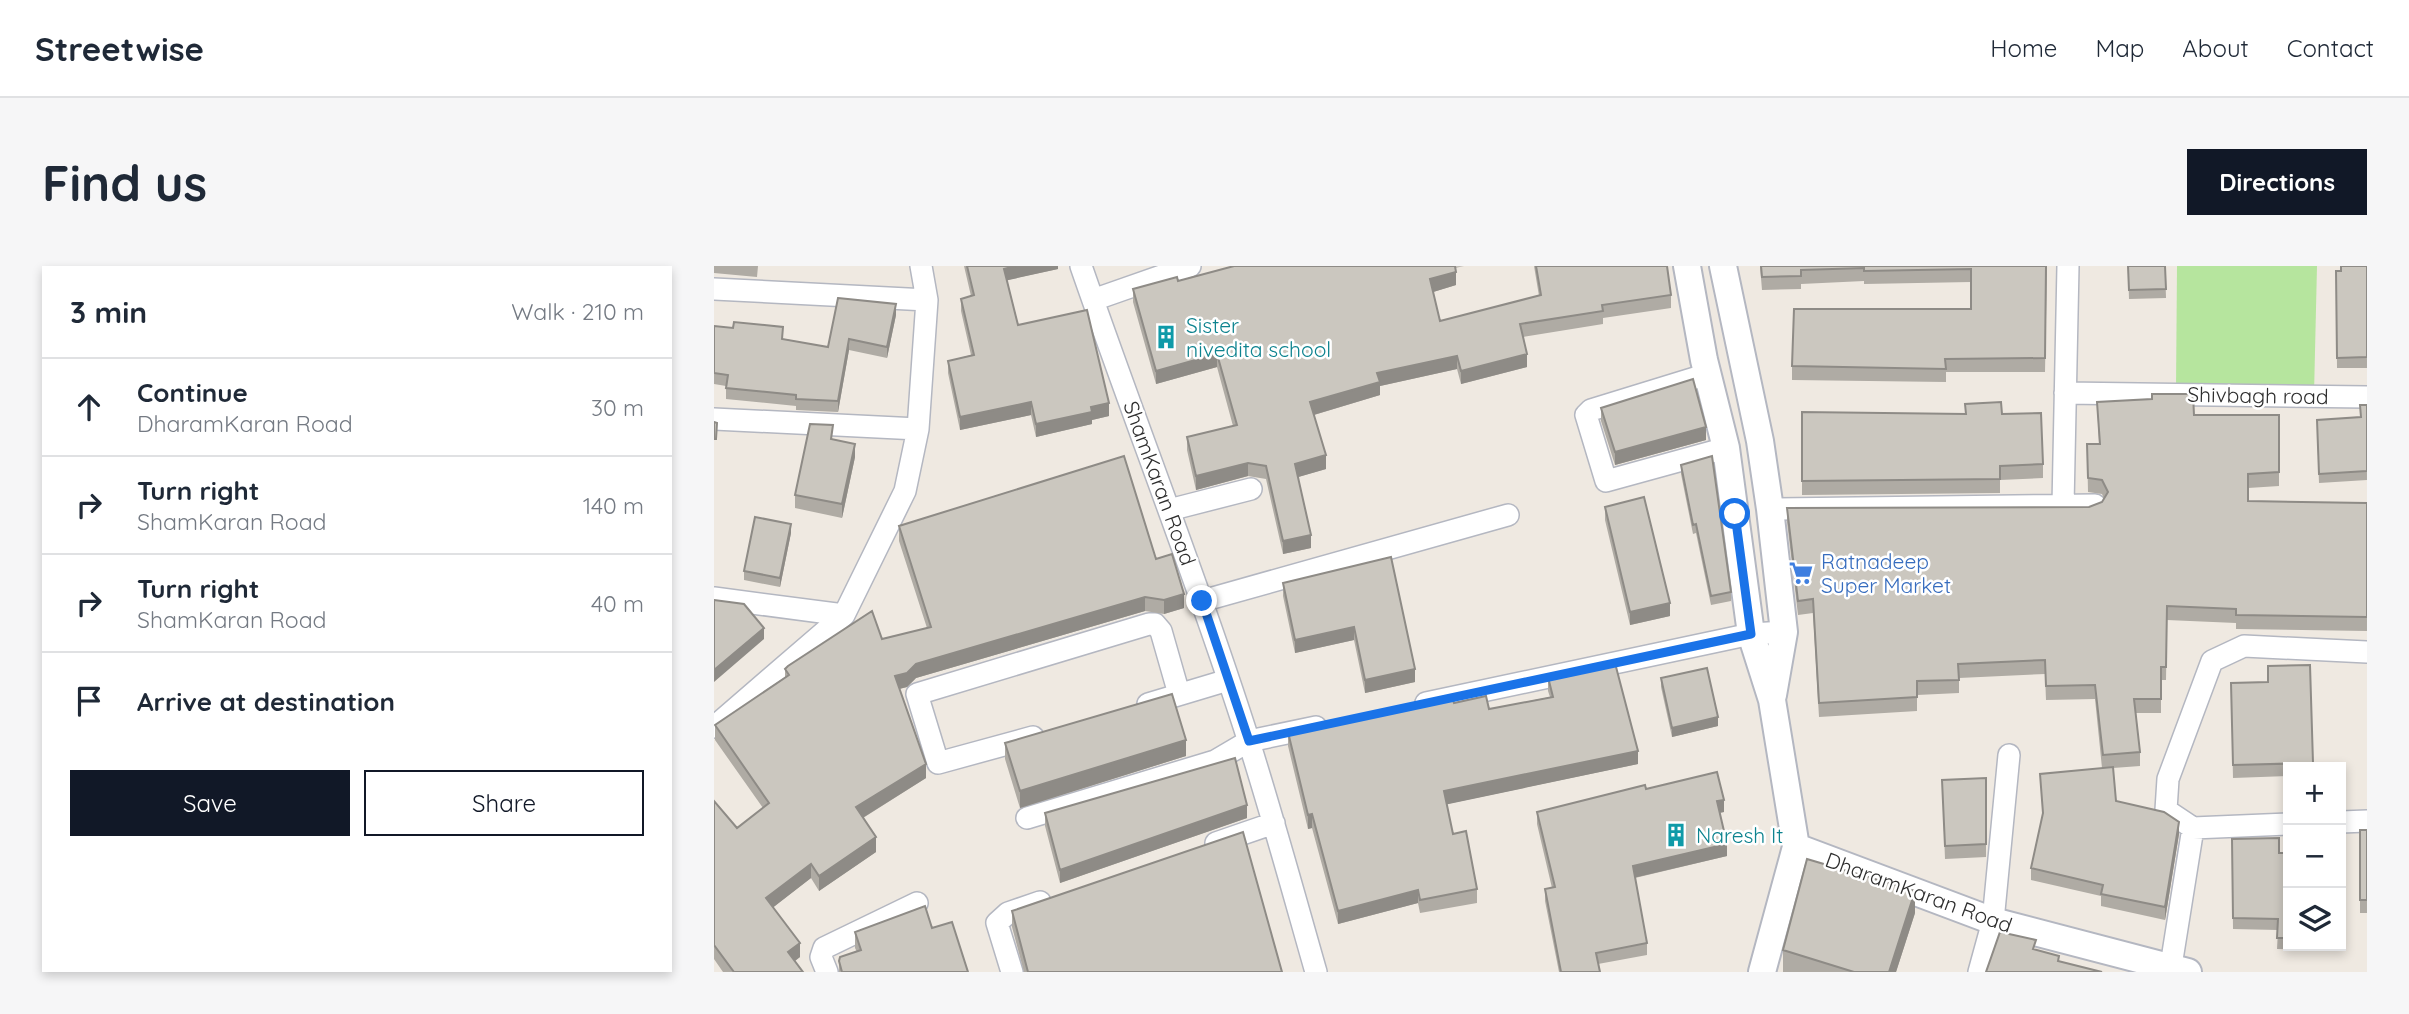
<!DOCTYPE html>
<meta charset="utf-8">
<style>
:root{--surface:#fff;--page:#f6f6f7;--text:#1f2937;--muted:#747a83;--line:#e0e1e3;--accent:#111827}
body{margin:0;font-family:Quicksand,sans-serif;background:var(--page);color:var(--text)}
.controls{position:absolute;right:21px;bottom:21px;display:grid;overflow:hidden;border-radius:0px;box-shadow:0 4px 10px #0003}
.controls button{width:63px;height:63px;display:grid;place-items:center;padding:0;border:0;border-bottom:2px solid var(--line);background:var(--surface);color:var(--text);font:35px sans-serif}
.stop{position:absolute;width:21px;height:21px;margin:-16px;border:5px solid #1a73e8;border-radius:50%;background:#fff}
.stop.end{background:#1a73e8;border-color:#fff;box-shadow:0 2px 7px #0008}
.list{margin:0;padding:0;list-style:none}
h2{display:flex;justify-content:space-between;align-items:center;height:91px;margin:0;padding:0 28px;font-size:30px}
h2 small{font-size:23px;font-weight:400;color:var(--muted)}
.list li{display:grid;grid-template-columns:46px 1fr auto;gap:21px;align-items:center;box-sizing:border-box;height:98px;padding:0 28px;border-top:2px solid var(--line)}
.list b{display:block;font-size:26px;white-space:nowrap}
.list p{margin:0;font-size:23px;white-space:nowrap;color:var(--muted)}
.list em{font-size:23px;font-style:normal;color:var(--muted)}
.actions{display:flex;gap:14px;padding:21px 28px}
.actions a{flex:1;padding:16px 0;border:2px solid var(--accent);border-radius:0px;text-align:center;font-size:24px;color:var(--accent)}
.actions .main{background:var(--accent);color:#fff}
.icon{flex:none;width:38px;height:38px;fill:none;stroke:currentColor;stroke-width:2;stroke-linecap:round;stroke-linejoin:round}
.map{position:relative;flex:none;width:1653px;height:706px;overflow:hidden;border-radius:0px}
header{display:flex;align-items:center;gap:42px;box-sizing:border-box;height:98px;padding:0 35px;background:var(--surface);border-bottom:2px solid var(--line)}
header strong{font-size:33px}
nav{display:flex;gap:38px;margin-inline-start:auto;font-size:24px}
.intro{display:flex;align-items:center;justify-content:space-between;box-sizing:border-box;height:168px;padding:0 42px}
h1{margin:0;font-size:49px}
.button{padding:18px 32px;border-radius:0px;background:var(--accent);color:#fff;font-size:24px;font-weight:700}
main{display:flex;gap:42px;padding:0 42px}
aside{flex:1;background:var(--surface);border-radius:0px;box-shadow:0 4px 10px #0003}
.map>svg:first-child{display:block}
.green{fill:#b6e59e}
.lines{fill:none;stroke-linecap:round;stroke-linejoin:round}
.minor-casing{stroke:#b4b7c1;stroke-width:24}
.tertiary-casing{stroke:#b4b7c1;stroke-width:30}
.minor{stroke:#fff;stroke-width:21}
.tertiary{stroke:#fff;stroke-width:26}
.wall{fill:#afaba4}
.shaded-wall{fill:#8e8b86}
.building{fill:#cbc7bf;stroke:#8e8b86;stroke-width:2}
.route{stroke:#1a73e8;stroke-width:9}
.labels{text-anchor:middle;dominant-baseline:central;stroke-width:5;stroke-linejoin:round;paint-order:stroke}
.culture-label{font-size:21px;fill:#0d838f;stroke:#fff;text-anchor:start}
.street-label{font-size:21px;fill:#2e2e2e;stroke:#fff}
.shop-label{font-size:21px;fill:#366cbe;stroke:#fff;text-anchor:start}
</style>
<header>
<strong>Streetwise</strong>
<nav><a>Home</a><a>Map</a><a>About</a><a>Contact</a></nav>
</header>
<div class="intro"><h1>Find us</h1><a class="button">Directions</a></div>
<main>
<aside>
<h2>3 min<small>Walk · 210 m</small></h2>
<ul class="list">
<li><svg class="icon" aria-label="ahead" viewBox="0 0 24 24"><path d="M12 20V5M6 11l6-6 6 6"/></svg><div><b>Continue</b><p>DharamKaran Road</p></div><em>30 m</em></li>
<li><svg class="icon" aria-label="right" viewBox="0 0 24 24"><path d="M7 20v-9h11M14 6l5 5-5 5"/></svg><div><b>Turn right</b><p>ShamKaran Road</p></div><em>140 m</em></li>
<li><svg class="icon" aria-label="right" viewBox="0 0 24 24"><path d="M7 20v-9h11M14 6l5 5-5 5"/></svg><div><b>Turn right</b><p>ShamKaran Road</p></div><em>40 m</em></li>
<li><svg class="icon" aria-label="arrive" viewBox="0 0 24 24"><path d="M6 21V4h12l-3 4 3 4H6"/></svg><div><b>Arrive at destination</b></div></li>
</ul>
<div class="actions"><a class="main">Save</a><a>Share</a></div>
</aside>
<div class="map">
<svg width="1653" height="706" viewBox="0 0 1653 706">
<rect width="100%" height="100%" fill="#efe9e1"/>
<path class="green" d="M 1463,0 L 1603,0 L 1600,128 L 1462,123 Z"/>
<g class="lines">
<g class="minor-casing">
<path id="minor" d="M 367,0 C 422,159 484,316 535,476 C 559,552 580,629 602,706
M 0,23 L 213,34
M 379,34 L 476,0
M 994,108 L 877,144 L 872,149 L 892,215 L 1012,182
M 1351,127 L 1653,131
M 0,153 L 204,163
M 1349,239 L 1354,0
M 1056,243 L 1381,239
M 455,244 L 537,223
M 0,332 L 130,349
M 488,335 L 794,249
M 712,437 L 1037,368 L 1070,366
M 434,438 L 514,414
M 0,461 L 130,349 L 191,225 L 204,163 L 213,34 L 207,0
M 319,471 L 224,497 L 203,428 L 435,358 L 441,358 L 447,365 L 465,428
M 313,552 L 501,495 L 535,475 L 602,461
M 1627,556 L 1653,555
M 1574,558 L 1479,562 L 1452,544 L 1454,513 L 1498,395 L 1530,380 L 1653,386
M 502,577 L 560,557
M 113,706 L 107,691 L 110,682 L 203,637
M 298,706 L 283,657 L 294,647 L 326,636
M 1265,706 L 1279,655 L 1295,489
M 1456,706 L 1479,562"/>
</g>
<g class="tertiary-casing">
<path id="tertiary" d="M 973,0 L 990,94 L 1012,182 L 1037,368 L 1058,434 L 1082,581 L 1279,655 L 1474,706
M 1009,0 L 1046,175 L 1056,243 L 1070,366 L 1059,429
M 1048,706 L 1082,581"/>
</g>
<use href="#minor" class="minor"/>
<use href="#tertiary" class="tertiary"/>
</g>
<path class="wall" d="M 0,0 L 44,0 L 43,11 L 0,7 Z
M 250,0 L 344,0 L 344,3 L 293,14 L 304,59 L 395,150 L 378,154 L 378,158 L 322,171 L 317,149 L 246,164 L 234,107 L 234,95 L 257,89 L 247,45 L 247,33 L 257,30 Z
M 750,0 L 741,2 L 742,19 L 719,26 L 726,55 L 825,30 L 820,0 L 953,0 L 957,29 L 957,42 L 889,52 L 889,58 L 809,71 L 813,101 L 747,118 L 743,103 L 666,120 L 666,129 L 600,149 L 612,203 L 584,211 L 597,282 L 569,288 L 552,213 L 534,210 L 482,224 L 473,184 L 473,171 L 519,160 L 503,101 L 442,118 L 419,36 L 419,23 L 464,15 Z
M 1046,0 L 1333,0 L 1331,106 L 1232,106 L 1232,116 L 1078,114 L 1078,100 L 1257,43 L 1257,16 L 1150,18 L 1150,15 L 1087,18 L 1087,23 L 1048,24 Z
M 1414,0 L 1451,0 L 1452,32 L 1415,33 Z
M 1653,0 L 1653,102 L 1623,102 L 1622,5 Z
M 182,49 L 173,92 L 135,84 L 124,146 L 82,144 L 82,140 L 12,133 L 12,120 L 0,118 L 0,60 L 114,81 Z
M 1383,136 L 1480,149 L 1565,149 L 1565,220 L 1534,222 L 1534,235 L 1653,237 L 1653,365 L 1522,363 L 1522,357 L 1453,354 L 1452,414 L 1447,414 L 1447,447 L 1422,447 L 1426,486 L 1426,500 L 1399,502 L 1402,535 L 1465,568 L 1451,654 L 1387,640 L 1387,630 L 1317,614 L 1317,602 L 1329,551 L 1326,508 L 1388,502 L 1381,433 L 1332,434 L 1331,408 L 1245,412 L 1245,427 L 1203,429 L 1203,445 L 1105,451 L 1099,347 L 1084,349 L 1073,256 L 1073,242 L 1375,241 L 1388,236 L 1390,233 L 1388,228 L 1374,226 L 1373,178 L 1385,178 Z
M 1251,138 L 1288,148 L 1329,198 L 1329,212 L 1286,214 L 1286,227 L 1088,229 L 1088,146 L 1251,148 Z
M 1653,139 L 1653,214 L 1605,217 L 1603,163 L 1646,151 Z
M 887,142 L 992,174 L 901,199 L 887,155 Z
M 119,173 L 141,191 L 128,252 L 81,242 L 81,229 Z
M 967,199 L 1017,326 L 1017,335 L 997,339 L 982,267 L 979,268 L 967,208 Z
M 891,241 L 956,350 L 916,359 L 891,254 Z
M 185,260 L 442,293 L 470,342 L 450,348 L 431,345 L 202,412 L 193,421 L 185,423 L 212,512 L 149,552 L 162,586 L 105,625 L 97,612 L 59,641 L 86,691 L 81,695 L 89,706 L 9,706 L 0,693 L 0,535 L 23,562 L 49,542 L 1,474 L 1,459 L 71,411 L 71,403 L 168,373 L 213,362 L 185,275 Z
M 77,267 L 66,321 L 30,314 L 30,305 Z
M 677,291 L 701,416 L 651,427 L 640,374 L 581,387 L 569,330 L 569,317 Z
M 1596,399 L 1599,501 L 1574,501 L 1574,510 L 1519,512 L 1517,417 L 1554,416 Z
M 834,411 L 924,498 L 733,538 L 739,568 L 763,623 L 763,637 L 706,647 L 704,637 L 624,658 L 598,562 L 594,563 L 574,480 L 574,466 L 740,437 L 775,443 L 836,431 L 834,425 Z
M 947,412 L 1004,460 L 958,471 L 947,421 Z
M 291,477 L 472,490 L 306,542 L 291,493 Z
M 1272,512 L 1272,591 L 1231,593 L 1228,514 Z
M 932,523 L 1010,546 L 1006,547 L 1013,590 L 921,612 L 933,677 L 933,689 L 884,698 L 886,706 L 845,706 L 831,635 L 831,623 L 838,622 L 823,558 L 823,546 Z
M 331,547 L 533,552 L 346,617 L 331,560 Z
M 1646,564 L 1653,564 L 1653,647 L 1646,647 Z
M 1518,573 L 1565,587 L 1574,587 L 1574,680 L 1607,680 L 1607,684 L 1563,683 L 1564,664 L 1519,663 Z
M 298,645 L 568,706 L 310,706 L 298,661 Z
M 1201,647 L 1182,706 L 1069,706 L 1069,684 Z
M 218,662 L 254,706 L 125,706 L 125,695 L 143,686 L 141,682 L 141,666 Z"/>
<path class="shaded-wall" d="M 301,0 L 344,0 L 344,3 L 290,15 L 290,3 Z
M 742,6 L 742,19 L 716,27 L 716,13 Z
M 182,38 L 182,49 L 173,92 L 173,81 Z
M 135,73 L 135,84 L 124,146 L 124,135 Z
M 503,88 L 503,101 L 442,118 L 442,105 Z
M 813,88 L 813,101 L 747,118 L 747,105 Z
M 743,90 L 743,103 L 666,120 L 666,129 L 596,150 L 596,136 L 663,107 Z
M 317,136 L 317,149 L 246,164 L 246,151 Z
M 395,137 L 395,150 L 378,154 L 378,158 L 322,171 L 322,158 L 377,141 Z
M 992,161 L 992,174 L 901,199 L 901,186 Z
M 141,178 L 141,191 L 128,252 L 128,238 Z
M 612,189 L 612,203 L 581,212 L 581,198 Z
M 534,197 L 534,210 L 482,224 L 482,210 Z
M 77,258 L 77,267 L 66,321 L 66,312 Z
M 597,269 L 597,282 L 569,288 L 569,275 Z
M 470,328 L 470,342 L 450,348 L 450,334 Z
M 431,331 L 431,345 L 202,412 L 193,421 L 181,424 L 181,410 L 202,398 Z
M 956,337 L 956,350 L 916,359 L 916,346 Z
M 640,361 L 640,374 L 581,387 L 581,374 Z
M 50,362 L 50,373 L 0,416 L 0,404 Z
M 701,403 L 701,416 L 651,427 L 651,414 Z
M 1004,451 L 1004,460 L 958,471 L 958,462 Z
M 472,474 L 472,490 L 306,542 L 306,525 Z
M 924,485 L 924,498 L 730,539 L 730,525 Z
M 212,498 L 212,512 L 142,556 L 142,541 Z
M 1010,534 L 1010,546 L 1003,547 L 1003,535 Z
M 533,539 L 533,552 L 346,617 L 346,604 Z
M 598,548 L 598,562 L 594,563 L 594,549 Z
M 1465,556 L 1465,568 L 1451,654 L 1451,641 Z
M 162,571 L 162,586 L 105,625 L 105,610 Z
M 1013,578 L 1013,590 L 919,612 L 919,600 Z
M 97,598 L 97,612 L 52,647 L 52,632 Z
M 704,624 L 704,637 L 624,658 L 624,645 Z
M 1201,625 L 1201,647 L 1182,706 L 1175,706 Z
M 86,677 L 86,691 L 74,700 L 74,686 Z"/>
<path class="building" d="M 253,0 L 301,0 L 290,3 L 304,59 L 373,44 L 395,137 L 377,141 L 378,146 L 322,158 L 317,136 L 246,151 L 234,95 L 260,89 L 247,33 L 260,29 Z
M 520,0 L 741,0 L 742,6 L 716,13 L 726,55 L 827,29 L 822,0 L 953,0 L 957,29 L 888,39 L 889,45 L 806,58 L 813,88 L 747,105 L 743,90 L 663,107 L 666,116 L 596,136 L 612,189 L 581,198 L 597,269 L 569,275 L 552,200 L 534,197 L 482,210 L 473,171 L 523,159 L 503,88 L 442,105 L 419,23 L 463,11 L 464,15 Z
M 1047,0 L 1332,0 L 1331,92 L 1231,93 L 1232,103 L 1078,100 L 1080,43 L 1257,43 L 1257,3 L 1150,5 L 1150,2 L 1087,4 L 1087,10 L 1048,11 Z
M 1414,0 L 1451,0 L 1452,23 L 1415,24 Z
M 1627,0 L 1653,0 L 1653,91 L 1623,92 L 1622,5 L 1627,5 Z
M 124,32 L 182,38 L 173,81 L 135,73 L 124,135 L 82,133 L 82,129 L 12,122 L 14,109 L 0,107 L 0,60 L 19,62 L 20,56 L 69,61 L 68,73 L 114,81 Z
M 979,113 L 992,161 L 901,186 L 887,142 Z
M 1438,128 L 1479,128 L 1480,149 L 1565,149 L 1565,206 L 1534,208 L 1534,235 L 1653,237 L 1653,351 L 1522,349 L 1522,343 L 1453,340 L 1452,401 L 1447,401 L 1447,433 L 1420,433 L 1426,486 L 1389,489 L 1381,419 L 1332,420 L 1331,394 L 1244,398 L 1245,414 L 1203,415 L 1203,431 L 1105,437 L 1099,333 L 1084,335 L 1073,242 L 1375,241 L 1388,236 L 1394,226 L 1388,214 L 1374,212 L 1373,178 L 1386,178 L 1383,136 L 1438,133 Z
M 1287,136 L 1288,148 L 1327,147 L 1329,198 L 1286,200 L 1286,213 L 1088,215 L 1088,146 L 1252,148 L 1251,138 Z
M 1646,139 L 1653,139 L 1653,205 L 1605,208 L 1603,154 L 1647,151 Z
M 0,156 L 3,157 L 2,173 L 0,173 Z
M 96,158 L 119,159 L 117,173 L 141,178 L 128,238 L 81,229 Z
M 410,190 L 442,293 L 458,288 L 470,328 L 450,334 L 431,331 L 202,398 L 193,407 L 181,410 L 212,498 L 142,541 L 162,571 L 105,610 L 97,598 L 52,632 L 86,677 L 74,686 L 89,706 L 20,706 L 0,679 L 0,535 L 23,562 L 55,537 L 1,459 L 75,409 L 71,403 L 74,400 L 158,345 L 168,373 L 217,361 L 185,260 Z
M 998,190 L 1017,326 L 997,330 L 982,258 L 979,259 L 967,199 Z
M 930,231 L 956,337 L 916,346 L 891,241 Z
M 41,251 L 77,258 L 66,312 L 30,305 Z
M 677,291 L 701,403 L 651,414 L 640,361 L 581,374 L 569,317 Z
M 0,334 L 30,338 L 50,362 L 0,404 Z
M 901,397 L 924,485 L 730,525 L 739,568 L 752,565 L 763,623 L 706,634 L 704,624 L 624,645 L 598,548 L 594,549 L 574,466 L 738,431 L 740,437 L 772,430 L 775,443 L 839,431 L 834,411 Z
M 1596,399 L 1599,497 L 1519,499 L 1517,417 L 1554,416 L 1554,400 Z
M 993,402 L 1004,451 L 958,462 L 947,412 Z
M 458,428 L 472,474 L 306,525 L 291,477 Z
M 521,492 L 533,539 L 346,604 L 331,547 Z
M 1399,501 L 1402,535 L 1450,546 L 1465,556 L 1451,641 L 1387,628 L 1389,619 L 1317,602 L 1329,547 L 1326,508 Z
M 1003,506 L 1010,534 L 1003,535 L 1013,578 L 919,600 L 933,677 L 882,687 L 886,706 L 847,706 L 831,623 L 841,621 L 823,546 L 931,519 L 932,523 Z
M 1272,512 L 1272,578 L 1231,580 L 1228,514 Z
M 1646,564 L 1653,564 L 1653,634 L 1646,634 Z
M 529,566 L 568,706 L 314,706 L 298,645 Z
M 1565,572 L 1565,587 L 1574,587 L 1574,672 L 1563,672 L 1564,653 L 1519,652 L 1518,573 Z
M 1093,593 L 1201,625 L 1175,706 L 1140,706 L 1069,684 Z
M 211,640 L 218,662 L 238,656 L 254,706 L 128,706 L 125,695 L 126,691 L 147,684 L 141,666 Z
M 1286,666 L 1322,674 L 1319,683 L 1345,690 L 1344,695 L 1388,706 L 1272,706 Z"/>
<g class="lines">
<path class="route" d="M 488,335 L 535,475 L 1037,368 L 1021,248"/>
</g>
<defs>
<g id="building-bare" transform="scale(1.89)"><path d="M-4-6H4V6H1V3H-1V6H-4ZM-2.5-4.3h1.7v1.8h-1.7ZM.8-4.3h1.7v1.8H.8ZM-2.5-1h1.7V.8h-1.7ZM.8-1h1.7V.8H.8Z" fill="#0f9aa8" stroke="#fff" stroke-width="2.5" paint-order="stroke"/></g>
<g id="supermarket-bare" transform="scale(1.89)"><path d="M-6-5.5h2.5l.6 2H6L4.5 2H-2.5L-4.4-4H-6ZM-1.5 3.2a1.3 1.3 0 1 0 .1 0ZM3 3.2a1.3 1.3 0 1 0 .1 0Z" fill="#3f7fe0" stroke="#fff" stroke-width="2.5" paint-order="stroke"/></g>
</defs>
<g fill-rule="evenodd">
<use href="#building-bare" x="452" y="71"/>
<use href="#supermarket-bare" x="1087" y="307"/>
<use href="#building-bare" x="962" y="569"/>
</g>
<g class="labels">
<g class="culture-label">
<text x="472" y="59">Sister<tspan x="472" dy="24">nivedita school</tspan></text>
<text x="982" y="569">Naresh It</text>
</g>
<g class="street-label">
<text transform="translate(1544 129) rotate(1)">Shivbagh road</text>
<text transform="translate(446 217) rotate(70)">ShamKaran Road</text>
<text transform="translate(1205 626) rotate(20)">DharamKaran Road</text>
</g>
<g class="shop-label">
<text x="1107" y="295">Ratnadeep<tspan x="1107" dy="24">Super Market</tspan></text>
</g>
</g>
</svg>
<div class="controls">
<button>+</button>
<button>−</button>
<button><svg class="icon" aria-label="layers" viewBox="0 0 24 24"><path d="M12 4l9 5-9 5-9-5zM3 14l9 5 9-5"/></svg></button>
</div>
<div class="stop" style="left:1021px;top:248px"></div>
<div class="stop end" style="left:488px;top:335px"></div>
</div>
</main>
